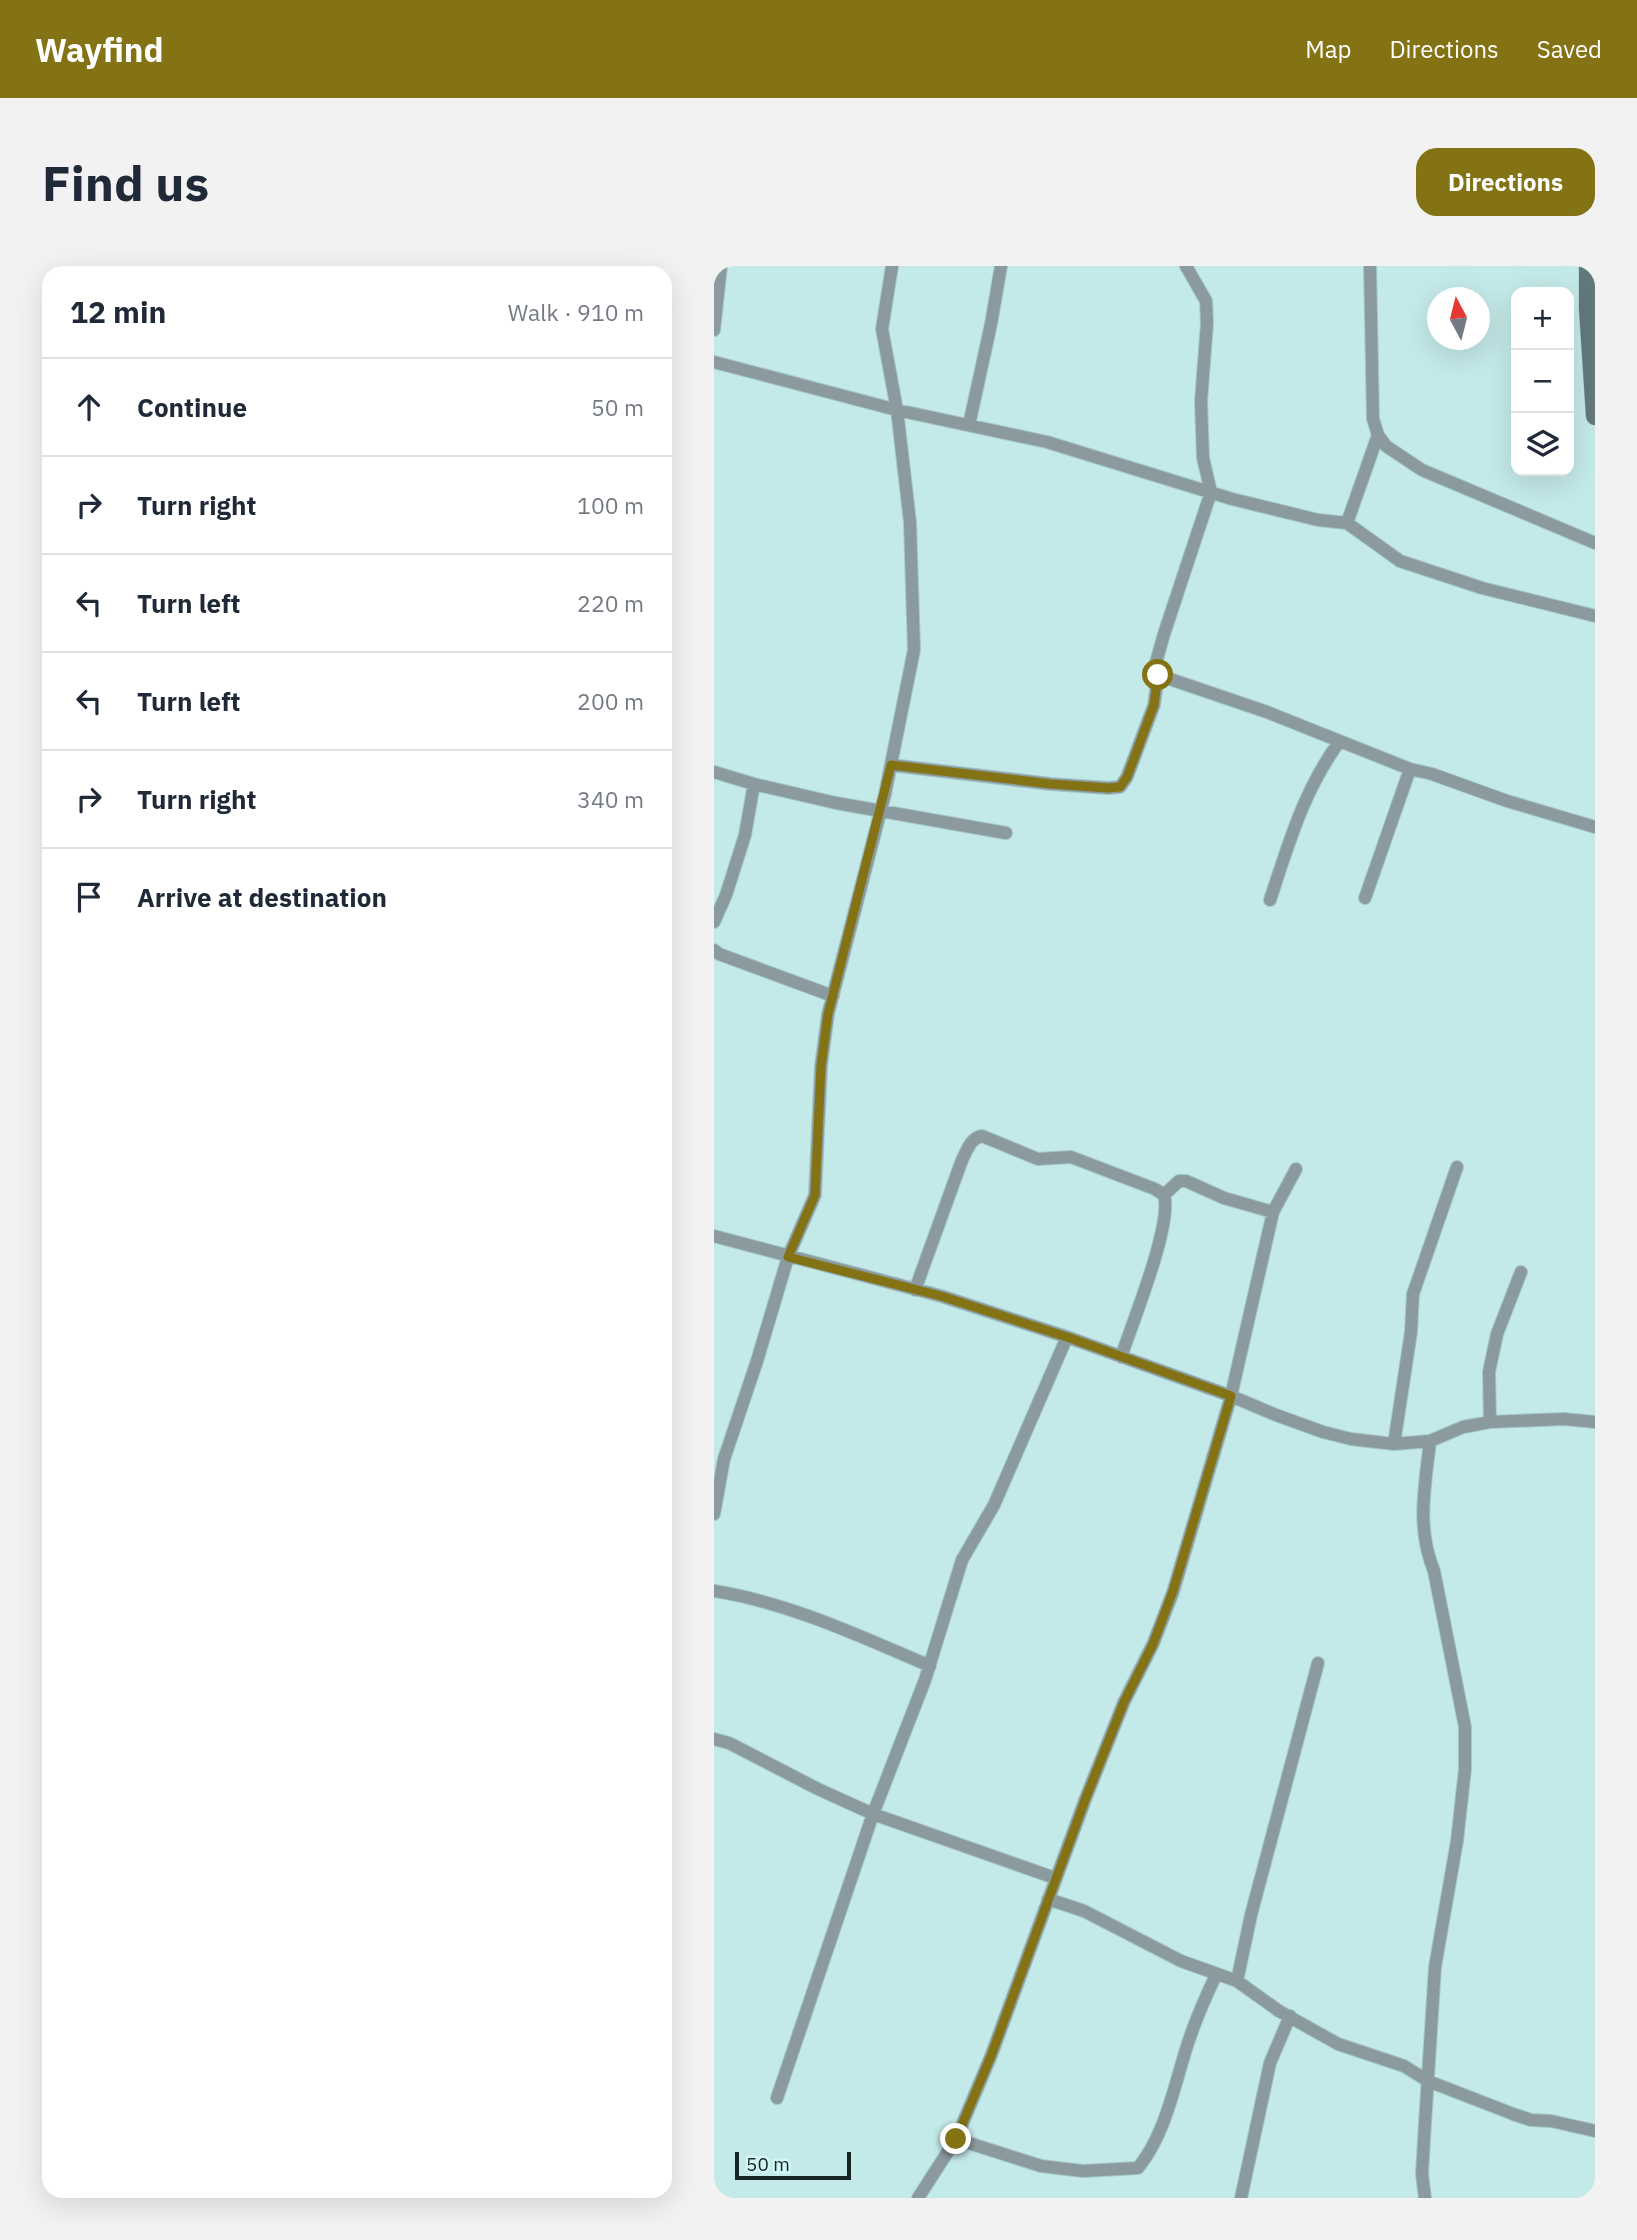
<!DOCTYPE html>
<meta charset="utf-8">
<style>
:root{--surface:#fff;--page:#f2f2f3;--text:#1f2937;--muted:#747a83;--line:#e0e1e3;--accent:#847315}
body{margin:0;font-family:"IBM Plex Sans",sans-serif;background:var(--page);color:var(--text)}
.controls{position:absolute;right:21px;top:21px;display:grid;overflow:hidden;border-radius:14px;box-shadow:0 7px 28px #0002}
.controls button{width:63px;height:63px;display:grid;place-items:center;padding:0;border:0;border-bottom:2px solid var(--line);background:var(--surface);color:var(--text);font:35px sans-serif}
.compass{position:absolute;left:713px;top:21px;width:63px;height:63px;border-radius:50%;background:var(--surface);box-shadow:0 7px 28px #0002;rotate:353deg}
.scale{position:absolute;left:21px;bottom:18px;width:116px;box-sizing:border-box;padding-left:7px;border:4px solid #172525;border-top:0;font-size:19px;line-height:24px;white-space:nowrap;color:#172525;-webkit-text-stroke:5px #d0f7f5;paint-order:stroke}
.stop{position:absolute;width:21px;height:21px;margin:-16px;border:5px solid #847315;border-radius:50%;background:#fff}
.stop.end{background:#847315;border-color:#fff;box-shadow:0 2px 7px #0008}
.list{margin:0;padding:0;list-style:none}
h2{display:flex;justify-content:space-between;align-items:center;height:91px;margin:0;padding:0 28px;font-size:30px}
h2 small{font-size:23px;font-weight:400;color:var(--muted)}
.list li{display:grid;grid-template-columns:46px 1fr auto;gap:21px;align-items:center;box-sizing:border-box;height:98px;padding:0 28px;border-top:2px solid var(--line)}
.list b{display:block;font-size:26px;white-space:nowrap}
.list em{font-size:23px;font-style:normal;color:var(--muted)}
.icon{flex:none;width:38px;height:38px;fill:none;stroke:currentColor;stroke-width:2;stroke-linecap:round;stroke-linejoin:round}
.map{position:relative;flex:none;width:881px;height:1932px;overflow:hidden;border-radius:21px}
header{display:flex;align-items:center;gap:42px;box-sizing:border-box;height:98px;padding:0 35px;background:var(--accent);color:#fff}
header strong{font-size:33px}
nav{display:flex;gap:38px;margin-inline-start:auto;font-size:24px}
.intro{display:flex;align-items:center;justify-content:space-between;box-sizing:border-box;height:168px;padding:0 42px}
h1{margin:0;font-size:49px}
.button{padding:18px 32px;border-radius:21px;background:var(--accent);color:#fff;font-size:24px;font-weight:700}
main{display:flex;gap:42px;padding:0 42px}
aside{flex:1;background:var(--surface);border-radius:21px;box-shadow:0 7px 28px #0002}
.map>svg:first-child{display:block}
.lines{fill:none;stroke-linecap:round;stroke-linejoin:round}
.street-casing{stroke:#a4c6c5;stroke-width:14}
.secondary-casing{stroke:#a4c6c5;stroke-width:19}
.street{stroke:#8b9a9e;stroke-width:12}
.secondary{stroke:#62787d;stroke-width:18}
.route{stroke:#847315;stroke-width:9}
</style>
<header>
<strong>Wayfind</strong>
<nav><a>Map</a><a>Directions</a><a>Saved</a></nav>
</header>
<div class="intro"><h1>Find us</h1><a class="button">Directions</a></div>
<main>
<aside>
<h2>12 min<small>Walk · 910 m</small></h2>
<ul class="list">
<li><svg class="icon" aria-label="ahead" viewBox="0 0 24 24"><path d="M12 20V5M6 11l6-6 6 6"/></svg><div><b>Continue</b></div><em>50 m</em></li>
<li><svg class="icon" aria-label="right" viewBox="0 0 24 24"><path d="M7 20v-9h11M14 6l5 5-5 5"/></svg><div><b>Turn right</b></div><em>100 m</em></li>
<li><svg class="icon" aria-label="left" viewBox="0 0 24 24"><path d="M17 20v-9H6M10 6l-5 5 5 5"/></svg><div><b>Turn left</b></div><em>220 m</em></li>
<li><svg class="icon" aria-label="left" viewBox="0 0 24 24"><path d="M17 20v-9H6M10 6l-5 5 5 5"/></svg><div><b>Turn left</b></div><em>200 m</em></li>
<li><svg class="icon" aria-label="right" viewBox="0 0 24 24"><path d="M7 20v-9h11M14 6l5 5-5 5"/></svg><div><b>Turn right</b></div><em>340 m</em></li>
<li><svg class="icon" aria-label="arrive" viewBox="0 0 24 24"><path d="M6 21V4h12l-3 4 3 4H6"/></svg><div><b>Arrive at destination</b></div></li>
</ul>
</aside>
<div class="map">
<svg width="881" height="1932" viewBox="0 0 881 1932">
<rect width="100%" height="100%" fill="#c3e9e8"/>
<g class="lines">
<g class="street-casing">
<path id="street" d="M 656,0 L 659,153 L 664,169 L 672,180 L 708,204 L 881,277
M 0,64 L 7,0
M 0,96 L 183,144 L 333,176 L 518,233 L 604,254 L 633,257 L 686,295 L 768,322 L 881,350
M 255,159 L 277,58 L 287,0
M 633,257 L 664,169
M 444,409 L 553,446 L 696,503 L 718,508 L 793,535 L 881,561
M 177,499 L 337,518 L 394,522 L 406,521 L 413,511 L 440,439 L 444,409 L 441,400 L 450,368 L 497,226 L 489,192 L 487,135 L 493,57 L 492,35 L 472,0
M 0,506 L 40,518 L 122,537 L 292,567
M 651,632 L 696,503
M 556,634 C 575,577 589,526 625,476
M 0,656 L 12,629 L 31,569 L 40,518
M 0,684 L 5,688 L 119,730
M 450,929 L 465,915 L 472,915 L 510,932 L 559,946
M 0,970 L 227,1030 L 353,1071 L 517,1130 L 562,1149 L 609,1166 L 637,1173 L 680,1178 L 716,1175 L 749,1161 L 776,1156 L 850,1153 L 881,1156
M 201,1024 L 248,894 C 253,885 256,872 268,870 L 324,893 L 357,891 L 441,923 L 450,929 C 459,957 418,1058 407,1091
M 776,1156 L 775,1106 L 783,1068 L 807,1006
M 680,1178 L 697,1066 L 699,1028 L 743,901
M 0,1248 L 10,1193 L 43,1095 L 74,991 L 101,929 L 107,800 L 114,748 L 171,528 L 200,384 L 196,256 L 183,144 L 168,63 L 178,0
M 0,1325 C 76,1337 146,1370 216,1400
M 0,1473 L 15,1477 L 104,1523 L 159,1548 L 341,1612
M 334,1633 L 370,1645 L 467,1695 L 523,1715 L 565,1745 L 624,1778 L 690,1800 L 714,1815 L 799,1848 L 817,1854 L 837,1855 L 881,1865
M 523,1715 L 537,1649 L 604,1397
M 63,1832 L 159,1548 L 211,1414 L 248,1294 L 280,1239 L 353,1071
M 242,1873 L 327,1900 L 369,1905 L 424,1902 C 451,1869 460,1821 473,1780 C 481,1755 491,1732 502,1709
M 204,1932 L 242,1873 L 277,1790 L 371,1534 L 410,1436 L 439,1378 L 459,1326 L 517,1130 L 559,946 L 582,903
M 527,1932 L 556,1797 L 576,1750
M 711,1932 L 708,1908 L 710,1873 L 721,1701 L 743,1575 L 751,1503 L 751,1461 L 720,1305 C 702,1261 711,1221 716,1175"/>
</g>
<g class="secondary-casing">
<path id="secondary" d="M 874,0 L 874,42 L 881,150"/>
</g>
<use href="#street" class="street"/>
<use href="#secondary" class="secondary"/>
</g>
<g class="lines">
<path class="route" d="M 242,1873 L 277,1790 L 371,1534 L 410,1436 L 439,1378 L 459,1325 L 517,1130 L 353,1071 L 227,1030 L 74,991 L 101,929 L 107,800 L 114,748 L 177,499 L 337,518 L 394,522 L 406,521 L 413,511 L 440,439 L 444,409"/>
</g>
</svg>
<div class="controls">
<button>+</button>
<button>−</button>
<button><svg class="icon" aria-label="layers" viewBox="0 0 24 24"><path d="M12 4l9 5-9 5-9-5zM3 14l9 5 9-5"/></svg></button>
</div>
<svg class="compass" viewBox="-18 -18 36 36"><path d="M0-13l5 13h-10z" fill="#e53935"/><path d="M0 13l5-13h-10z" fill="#747a83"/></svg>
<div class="scale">50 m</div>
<div class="stop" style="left:444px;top:409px"></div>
<div class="stop end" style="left:242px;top:1873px"></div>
</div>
</main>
